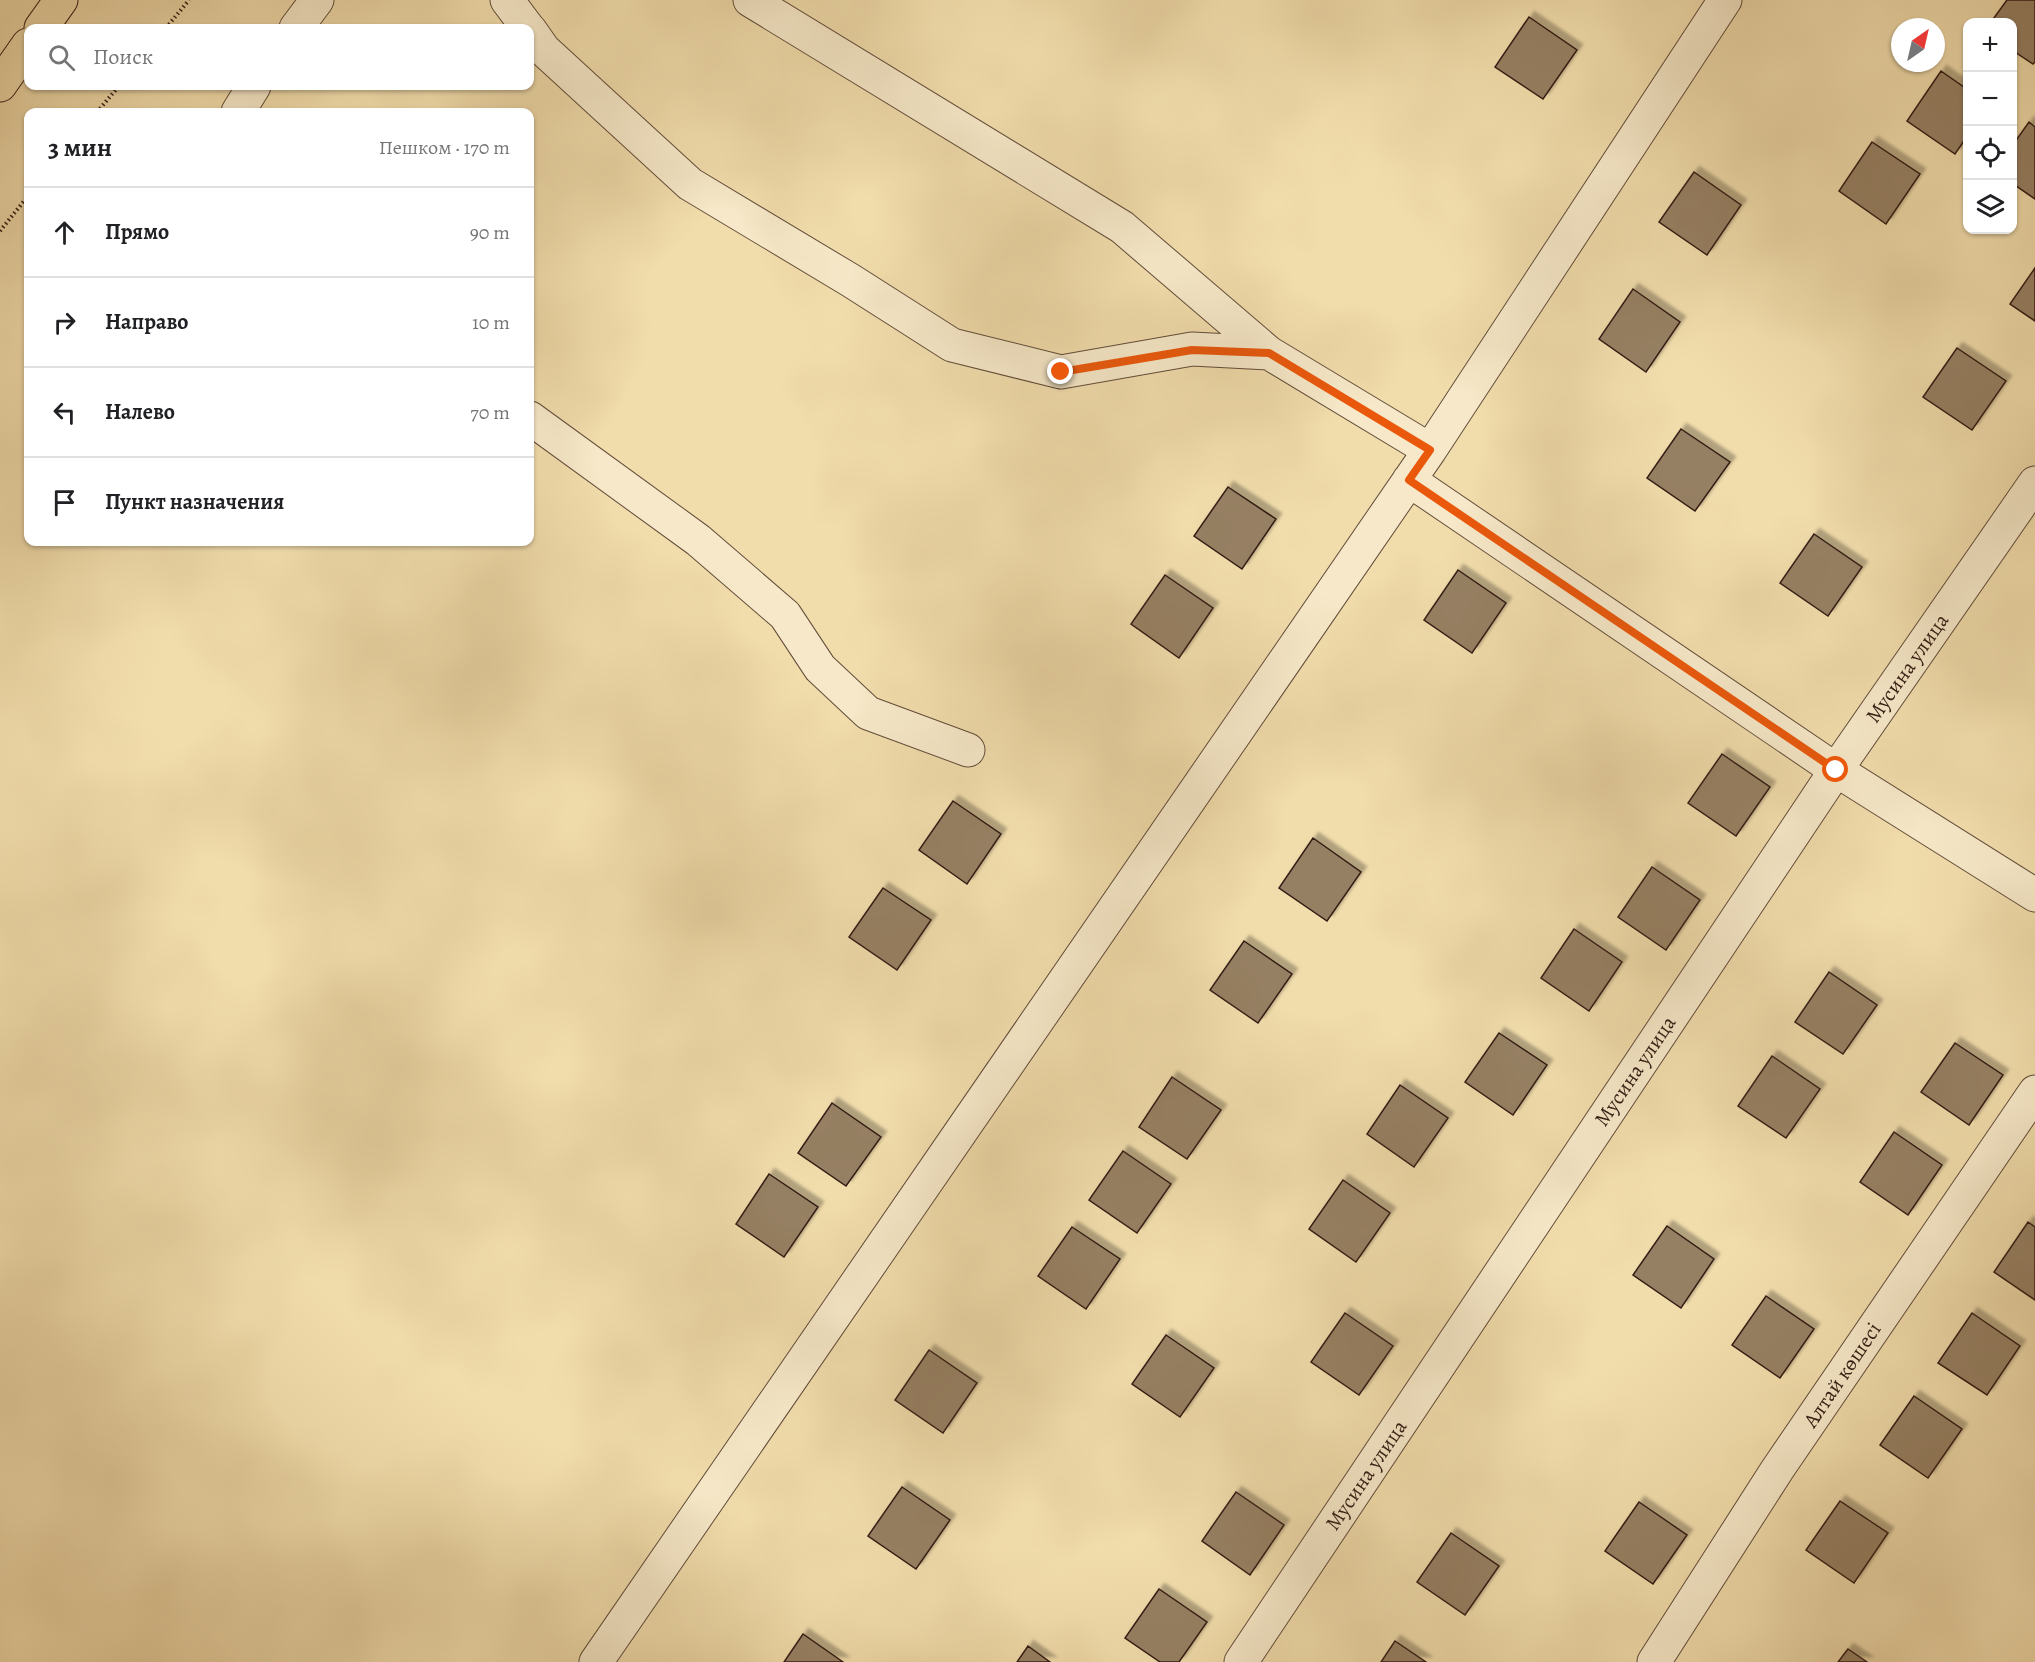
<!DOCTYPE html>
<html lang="ru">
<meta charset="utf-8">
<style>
:root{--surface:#fff;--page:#f6f6f6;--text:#202124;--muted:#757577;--line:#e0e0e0}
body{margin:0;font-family:Alegreya,serif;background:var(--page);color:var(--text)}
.controls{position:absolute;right:18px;top:18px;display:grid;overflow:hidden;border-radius:12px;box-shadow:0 2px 4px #0004}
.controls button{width:54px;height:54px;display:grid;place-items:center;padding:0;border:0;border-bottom:2px solid var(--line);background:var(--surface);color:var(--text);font:30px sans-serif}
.compass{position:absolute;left:1891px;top:18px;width:54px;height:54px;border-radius:50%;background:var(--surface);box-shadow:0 2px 4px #0004;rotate:34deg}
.stop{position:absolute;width:18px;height:18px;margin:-14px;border:4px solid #ea580c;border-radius:50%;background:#fff}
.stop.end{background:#ea580c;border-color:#fff;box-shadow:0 2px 6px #0008}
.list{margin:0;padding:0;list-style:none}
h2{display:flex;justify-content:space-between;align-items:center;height:78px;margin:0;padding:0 24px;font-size:26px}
h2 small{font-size:20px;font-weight:400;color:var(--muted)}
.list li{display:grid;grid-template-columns:39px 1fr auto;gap:18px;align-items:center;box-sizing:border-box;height:90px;padding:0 24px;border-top:2px solid var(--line)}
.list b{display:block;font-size:22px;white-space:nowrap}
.list em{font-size:20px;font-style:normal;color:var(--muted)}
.icon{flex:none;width:33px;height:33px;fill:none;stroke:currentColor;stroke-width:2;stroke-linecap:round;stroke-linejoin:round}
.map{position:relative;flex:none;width:2035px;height:1662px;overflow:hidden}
.search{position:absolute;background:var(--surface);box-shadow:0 2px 4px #0004;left:24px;top:24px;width:510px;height:66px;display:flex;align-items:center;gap:15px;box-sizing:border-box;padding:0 21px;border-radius:12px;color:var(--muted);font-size:22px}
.panel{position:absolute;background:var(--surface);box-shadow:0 2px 4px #0004;left:24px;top:108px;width:510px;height:438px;border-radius:12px}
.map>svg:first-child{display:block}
.building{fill:#968063;stroke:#331c14;stroke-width:1.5;filter:url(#shadow)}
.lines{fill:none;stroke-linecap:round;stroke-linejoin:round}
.minor-casing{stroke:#624c3a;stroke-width:35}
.major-casing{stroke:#331c14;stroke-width:35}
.path{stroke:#331c14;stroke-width:4;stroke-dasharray:1.5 3;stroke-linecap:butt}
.minor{stroke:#f6e8c8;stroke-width:33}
.major{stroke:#f1dcab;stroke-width:33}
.route{stroke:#ea580c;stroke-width:8}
.labels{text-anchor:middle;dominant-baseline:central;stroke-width:6;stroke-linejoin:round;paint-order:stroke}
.street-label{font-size:21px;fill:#331c14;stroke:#f6e8c8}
</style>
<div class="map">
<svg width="2035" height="1662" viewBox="0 0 2035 1662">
<defs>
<filter id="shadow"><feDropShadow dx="5.5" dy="-5.5" stdDeviation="1.5" flood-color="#0004"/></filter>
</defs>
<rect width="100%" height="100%" fill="#f1dcab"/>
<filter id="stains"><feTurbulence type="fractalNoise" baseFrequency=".00333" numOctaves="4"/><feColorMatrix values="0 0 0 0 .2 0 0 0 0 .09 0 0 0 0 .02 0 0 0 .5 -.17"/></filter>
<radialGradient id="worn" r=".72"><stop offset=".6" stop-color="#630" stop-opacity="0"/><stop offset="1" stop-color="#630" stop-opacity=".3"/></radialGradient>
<path class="building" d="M 2007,0 L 2035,0 L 2035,62 L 2033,64 L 2012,50 L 2012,22 L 1991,22 Z
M 1529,17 L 1577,50 L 1543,99 L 1495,67 Z
M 1941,71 L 1968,90 L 1968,135 L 1955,154 L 1907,121 Z
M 2029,122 L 2035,127 L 2035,199 L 2012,183 L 2012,146 Z
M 1872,142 L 1920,174 L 1886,224 L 1839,191 Z
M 1694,172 L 1741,205 L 1707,255 L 1659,222 Z
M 2035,268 L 2035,321 L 2010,304 Z
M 1633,289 L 1680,322 L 1646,372 L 1599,339 Z
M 1957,348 L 2006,381 L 1972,430 L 1923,397 Z
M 1681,429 L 1730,462 L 1695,511 L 1647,478 Z
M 1228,487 L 1276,519 L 1242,569 L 1194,536 Z
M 1814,534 L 1862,567 L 1828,616 L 1780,583 Z
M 1458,570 L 1506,603 L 1472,653 L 1424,620 Z
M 1165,575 L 1213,608 L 1179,658 L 1131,624 Z
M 1722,754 L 1770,787 L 1736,836 L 1688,803 Z
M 953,801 L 1001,834 L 967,884 L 919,850 Z
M 1313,838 L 1361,872 L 1327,921 L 1279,888 Z
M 1652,867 L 1700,900 L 1666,950 L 1618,917 Z
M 883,888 L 931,920 L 897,970 L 849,937 Z
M 1574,929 L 1622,962 L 1589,1011 L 1541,978 Z
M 1244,941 L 1292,974 L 1258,1023 L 1210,990 Z
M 1829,972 L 1877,1005 L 1843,1054 L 1795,1022 Z
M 1499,1033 L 1547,1065 L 1513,1115 L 1465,1082 Z
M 1955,1043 L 2003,1075 L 1969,1125 L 1921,1092 Z
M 1772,1056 L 1820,1089 L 1786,1138 L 1738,1106 Z
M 1172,1077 L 1221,1110 L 1187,1159 L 1139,1127 Z
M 1400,1085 L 1448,1118 L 1414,1167 L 1367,1134 Z
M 832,1103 L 881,1137 L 846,1186 L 798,1153 Z
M 1894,1132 L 1942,1165 L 1908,1215 L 1860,1182 Z
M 1123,1151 L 1171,1184 L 1137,1233 L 1089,1200 Z
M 769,1174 L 818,1207 L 784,1257 L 736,1224 Z
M 1343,1180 L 1390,1213 L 1356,1262 L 1309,1229 Z
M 2028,1222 L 2035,1227 L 2035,1300 L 1994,1272 Z
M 1667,1226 L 1714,1259 L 1681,1308 L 1633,1275 Z
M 1072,1227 L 1120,1259 L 1086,1309 L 1038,1276 Z
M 1766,1296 L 1814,1329 L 1780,1378 L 1732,1345 Z
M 1345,1313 L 1393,1346 L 1359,1395 L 1311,1362 Z
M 1972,1313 L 2020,1346 L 1987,1395 L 1938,1363 Z
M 1166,1335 L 1214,1368 L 1180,1417 L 1132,1384 Z
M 929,1350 L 977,1383 L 943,1433 L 895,1400 Z
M 1914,1396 L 1962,1429 L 1928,1478 L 1880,1445 Z
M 902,1487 L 950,1520 L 916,1569 L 868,1536 Z
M 1236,1492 L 1284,1525 L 1250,1575 L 1202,1541 Z
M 1840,1501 L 1888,1533 L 1854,1583 L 1806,1550 Z
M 1639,1502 L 1687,1535 L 1653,1584 L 1605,1551 Z
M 1451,1533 L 1499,1566 L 1465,1615 L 1417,1582 Z
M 1159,1589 L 1207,1622 L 1179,1662 L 1160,1662 L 1125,1638 Z
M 803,1634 L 843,1662 L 784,1662 Z
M 1395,1641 L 1426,1662 L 1381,1662 Z
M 1028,1646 L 1050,1662 L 1017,1662 Z
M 1848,1649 L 1867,1662 L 1838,1662 Z"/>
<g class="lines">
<g class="minor-casing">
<path id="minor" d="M 507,0 L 528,28
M 750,0 L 1122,227 L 1269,353
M 296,28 L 317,0
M 530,30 L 544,50 L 690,184 L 850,280 L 952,345 L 1061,372 L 1192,349 L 1269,353 L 1430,450
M 238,112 L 254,86
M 530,418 L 698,540 L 785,615 L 820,668 L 868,713 L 968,750
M 1409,480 L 1836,770 L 2035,895
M 596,1662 L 1430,450 L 1725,0
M 1241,1662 L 1836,770 L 2035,483
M 1654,1662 L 1777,1470 L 2035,1092"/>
</g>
<g class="major-casing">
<path id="major" d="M 41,28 L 61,0
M 0,85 L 28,45"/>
</g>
<path class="path" d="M 166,28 L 189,0
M 97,112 L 119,86
M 0,231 L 28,196"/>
<use href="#minor" class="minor"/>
<use href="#major" class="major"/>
</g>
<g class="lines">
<path class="route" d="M 1061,372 L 1192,350 L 1269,353 L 1430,450 L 1409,480 L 1836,770"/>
</g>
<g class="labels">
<g class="street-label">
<text transform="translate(1907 668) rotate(-55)">Мусина улица</text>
<text transform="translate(1635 1071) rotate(-56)">Мусина улица</text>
<text transform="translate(1842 1375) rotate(-56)">Алтай көшесі</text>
<text transform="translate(1366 1475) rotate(-56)">Мусина улица</text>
</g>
</g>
<rect width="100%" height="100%" filter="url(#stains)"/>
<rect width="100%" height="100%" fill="url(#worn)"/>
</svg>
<div class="controls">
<button>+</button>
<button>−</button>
<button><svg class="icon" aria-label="locate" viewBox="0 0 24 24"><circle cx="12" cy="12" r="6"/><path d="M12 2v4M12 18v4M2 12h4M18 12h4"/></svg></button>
<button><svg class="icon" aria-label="layers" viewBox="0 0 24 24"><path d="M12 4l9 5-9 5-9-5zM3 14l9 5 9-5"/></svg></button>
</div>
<svg class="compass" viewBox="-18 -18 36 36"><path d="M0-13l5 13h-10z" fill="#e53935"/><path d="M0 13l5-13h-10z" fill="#757577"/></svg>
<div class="stop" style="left:1836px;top:770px"></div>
<div class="stop end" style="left:1061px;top:372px"></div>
<div class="search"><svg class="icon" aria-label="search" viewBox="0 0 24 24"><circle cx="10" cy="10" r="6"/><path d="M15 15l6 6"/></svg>Поиск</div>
<section class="panel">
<h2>3 мин<small>Пешком · 170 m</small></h2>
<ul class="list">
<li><svg class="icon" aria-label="ahead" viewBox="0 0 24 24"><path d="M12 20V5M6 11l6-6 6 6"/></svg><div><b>Прямо</b></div><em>90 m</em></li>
<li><svg class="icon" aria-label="right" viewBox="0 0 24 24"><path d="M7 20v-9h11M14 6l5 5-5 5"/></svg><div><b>Направо</b></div><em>10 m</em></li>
<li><svg class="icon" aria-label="left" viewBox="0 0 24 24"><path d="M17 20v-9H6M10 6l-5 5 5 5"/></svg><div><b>Налево</b></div><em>70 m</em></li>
<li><svg class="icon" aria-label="arrive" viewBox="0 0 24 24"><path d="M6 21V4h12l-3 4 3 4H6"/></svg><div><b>Пункт назначения</b></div></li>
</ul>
</section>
</div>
